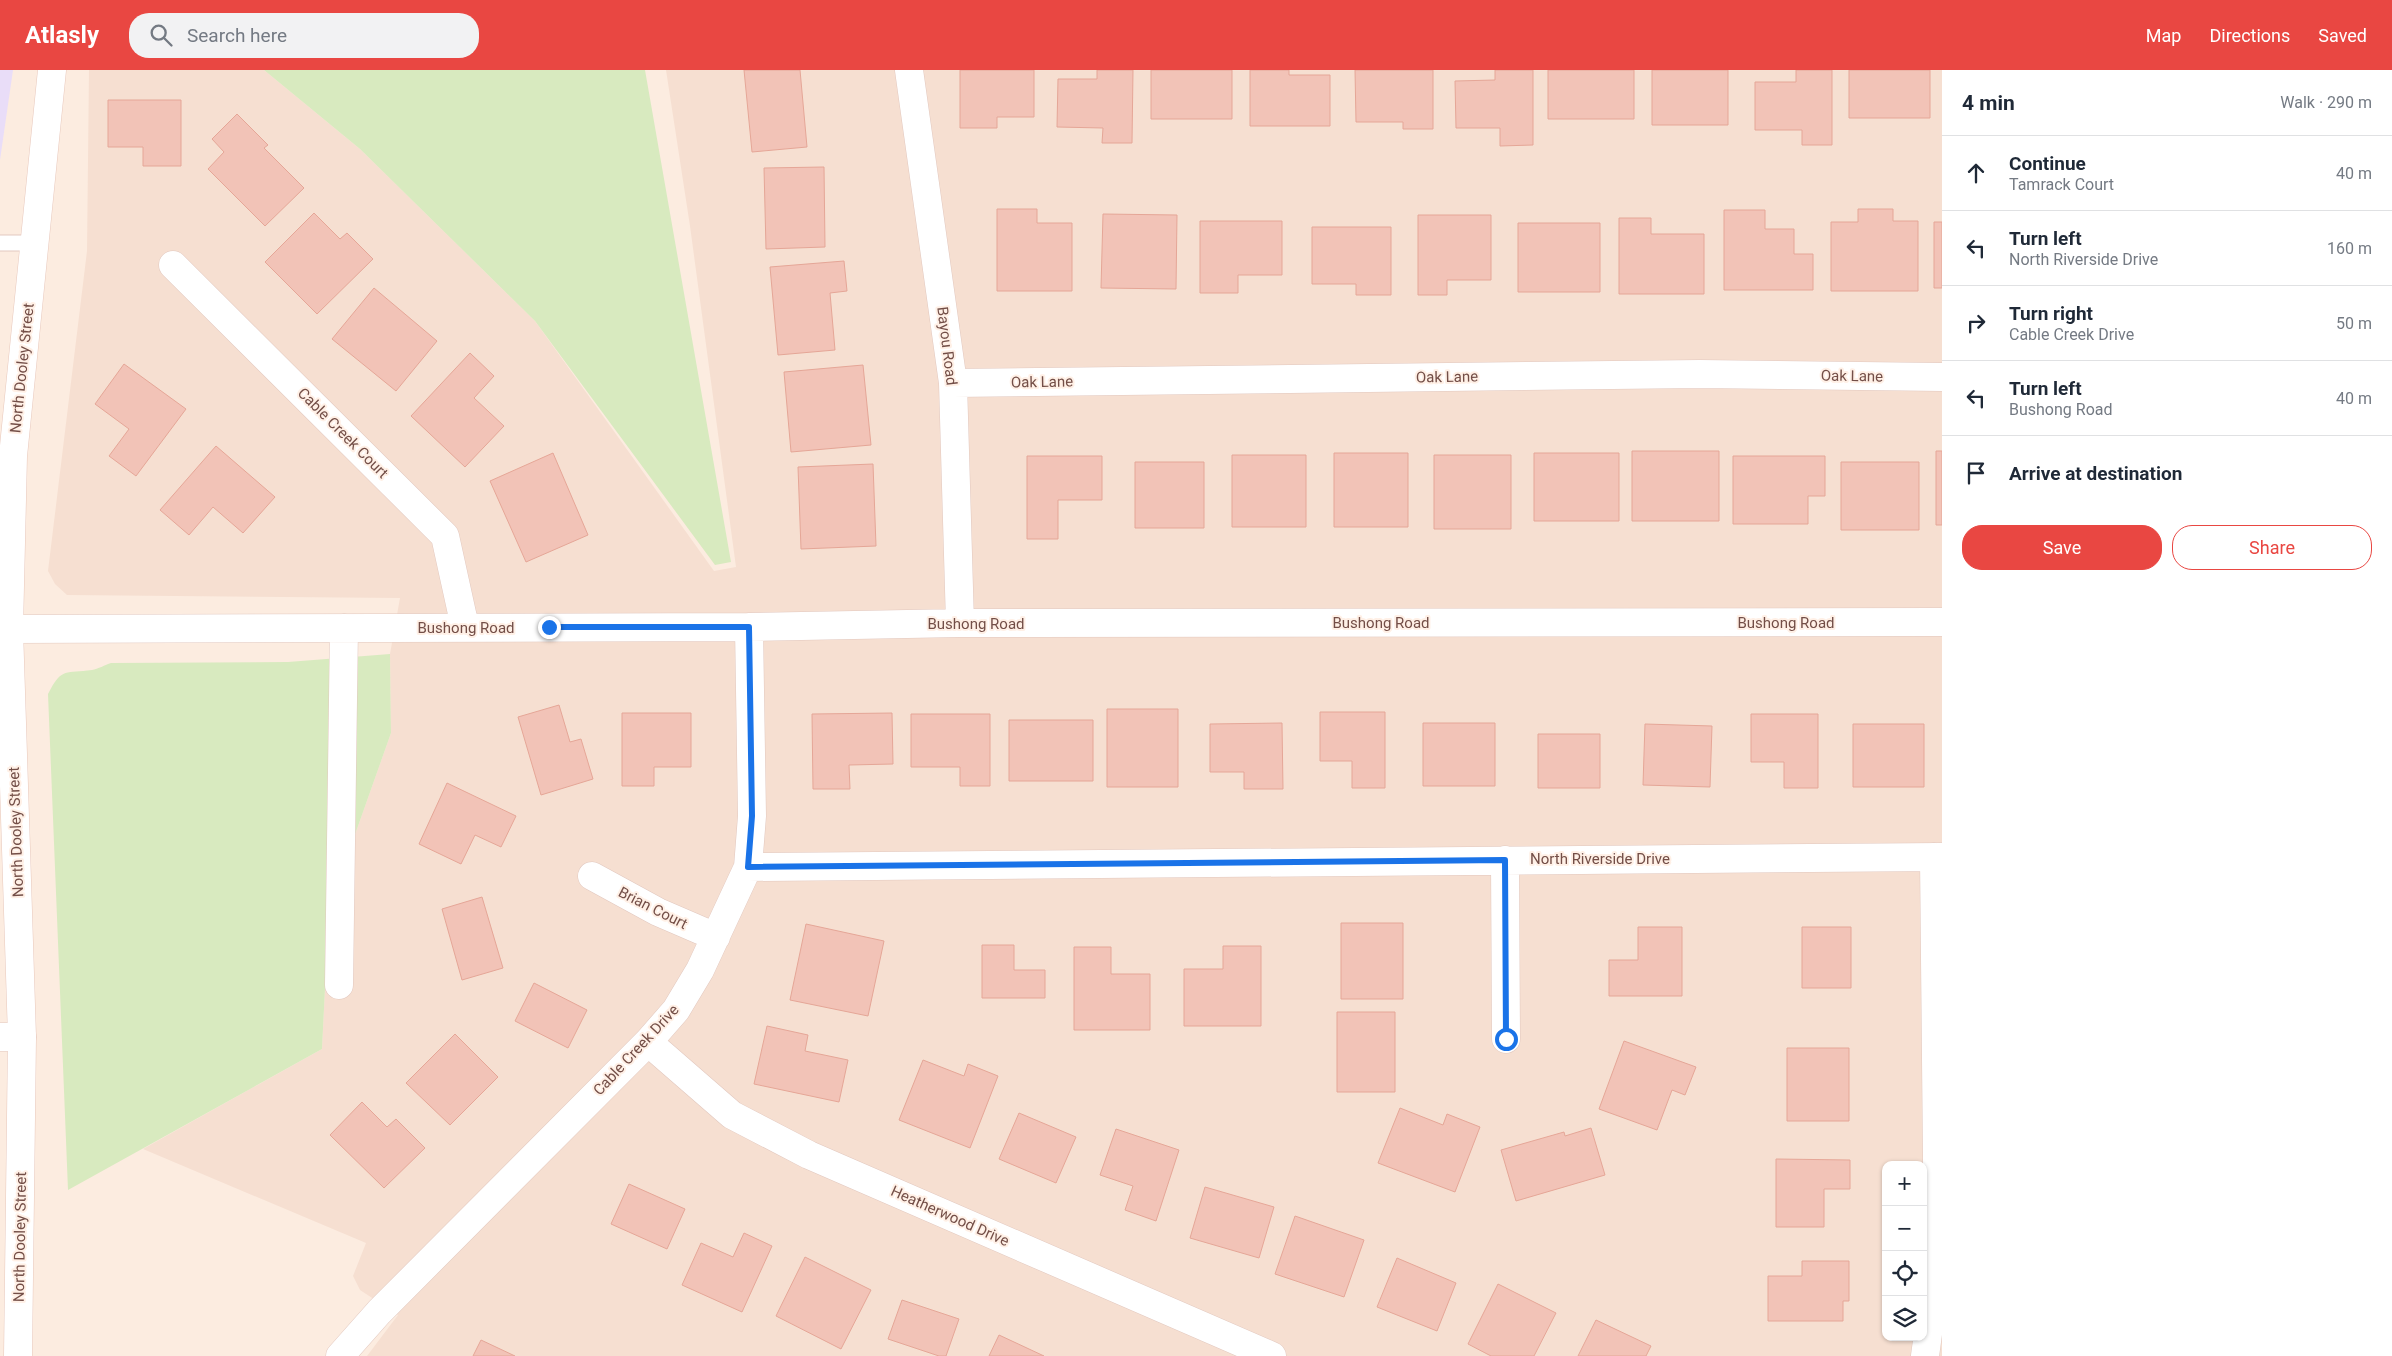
<!DOCTYPE html>
<meta charset="utf-8">
<style>
:root{--surface:#fff;--page:#f2f2f3;--text:#1f2937;--muted:#747a83;--line:#e0e1e3;--accent:#e94742}
body{margin:0;font-family:Roboto,sans-serif;background:var(--page);color:var(--text)}
.controls{position:absolute;right:15px;bottom:15px;display:grid;overflow:hidden;border-radius:10px;box-shadow:0 1px 4px #0004}
.controls button{width:45px;height:45px;display:grid;place-items:center;padding:0;border:0;border-bottom:1px solid var(--line);background:var(--surface);color:var(--text);font:25px sans-serif}
.stop{position:absolute;width:15px;height:15px;margin:-11px;border:4px solid #1a73e8;border-radius:50%;background:#fff}
.stop.end{background:#1a73e8;border-color:#fff;box-shadow:0 1px 5px #0008}
.list{margin:0;padding:0;list-style:none}
h2{display:flex;justify-content:space-between;align-items:center;height:65px;margin:0;padding:0 20px;font-size:21px}
h2 small{font-size:16px;font-weight:400;color:var(--muted)}
.list li{display:grid;grid-template-columns:32px 1fr auto;gap:15px;align-items:center;box-sizing:border-box;height:75px;padding:0 20px;border-top:1px solid var(--line)}
.list b{display:block;font-size:19px;white-space:nowrap}
.list p{margin:0;font-size:16px;white-space:nowrap;color:var(--muted)}
.list em{font-size:16px;font-style:normal;color:var(--muted)}
.actions{display:flex;gap:10px;padding:15px 20px}
.actions a{flex:1;padding:11px 0;border:1px solid var(--accent);border-radius:20px;text-align:center;font-size:18px;color:var(--accent)}
.actions .main{background:var(--accent);color:#fff}
.icon{flex:none;width:28px;height:28px;fill:none;stroke:currentColor;stroke-width:2;stroke-linecap:round;stroke-linejoin:round}
.map{position:relative;flex:none;width:1942px;height:1286px;overflow:hidden}
header{display:flex;align-items:center;gap:30px;box-sizing:border-box;height:70px;padding:0 25px;background:var(--accent);color:#fff}
header strong{font-size:24px}
nav{display:flex;gap:28px;margin-inline-start:auto;font-size:18px}
.search{width:350px;height:45px;background:var(--page);display:flex;align-items:center;gap:12px;box-sizing:border-box;padding:0 18px;border-radius:20px;color:var(--muted);font-size:19px}
main{display:flex}
aside{flex:1;background:var(--surface)}
.map>svg:first-child{display:block}
.residential{fill:#f6dfd1;fill-rule:evenodd}
.education{fill:#e9ddf8}
.green{fill:#d8eabf}
.building{fill:#f2c3b7;stroke:#e5a697}
.lines{fill:none;stroke-linecap:round;stroke-linejoin:round}
.lane-casing{stroke:#e2c8bf;stroke-width:17}
.street-casing{stroke:#e2c8bf;stroke-width:29}
.secondary-casing{stroke:#e8c8bc;stroke-width:29}
.lane{stroke:#fff;stroke-width:15}
.street{stroke:#fff;stroke-width:28}
.secondary{stroke:#fff;stroke-width:28}
.route{stroke:#1a73e8;stroke-width:6}
.labels{text-anchor:middle;dominant-baseline:central;stroke-width:4;stroke-linejoin:round;paint-order:stroke}
.street-label{font-size:15px;fill:#734e47;stroke:#fff0e6}
</style>
<header>
<strong>Atlasly</strong>
<div class="search"><svg class="icon" aria-label="search" viewBox="0 0 24 24"><circle cx="10" cy="10" r="6"/><path d="M15 15l6 6"/></svg>Search here</div>
<nav><a>Map</a><a>Directions</a><a>Saved</a></nav>
</header>
<main>
<div class="map">
<svg width="1942" height="1286" viewBox="0 0 1942 1286">
<rect width="100%" height="100%" fill="#fcece0"/>
<path class="residential" d="M 89,0 L 264,0 L 360,79 L 535,251 L 714,501 L 736,497 L 690,156 L 666,0 L 1942,0 L 1942,1286 L 367,1286 L 398,1245 L 360,1220 L 353,1206 L 366,1173 L 143,1079 L 322,979 L 329,838 L 391,663 L 390,584 L 400,528 L 67,525 L 55,514 L 48,501 L 87,181 ZM 1886,1095 L 1923,1095 L 1923,1267 L 1886,1267 Z"/>
<path class="education" d="M 0,0 L 13,0 L 0,90 Z"/>
<path class="green" d="M 264,0 L 645,0 L 731,492 L 715,495 L 535,251 L 360,79 Z
M 390,584 L 391,663 L 329,838 L 322,979 L 68,1120 L 48,624 C 62,596 66,604 92,600 C 98,599 105,595 111,593 L 288,592 Z"/>
<path class="building" d="M 744,0 L 800,0 L 807,77 L 752,82 Z
M 960,0 L 1034,0 L 1034,47 L 997,47 L 997,58 L 960,58 Z
M 1097,0 L 1133,0 L 1132,73 L 1102,73 L 1103,58 L 1057,57 L 1058,9 L 1097,9 Z
M 1151,0 L 1232,0 L 1232,49 L 1151,49 Z
M 1250,0 L 1289,0 L 1289,5 L 1330,5 L 1330,56 L 1250,56 Z
M 1355,0 L 1433,0 L 1433,59 L 1403,59 L 1403,52 L 1356,52 Z
M 1495,0 L 1533,0 L 1533,75 L 1500,76 L 1500,58 L 1456,58 L 1455,11 L 1495,10 Z
M 1548,0 L 1634,0 L 1634,49 L 1548,49 Z
M 1652,0 L 1728,0 L 1728,55 L 1652,55 Z
M 1796,0 L 1832,0 L 1832,75 L 1802,75 L 1802,60 L 1755,60 L 1755,12 L 1796,12 Z
M 1849,0 L 1930,0 L 1930,48 L 1849,48 Z
M 108,30 L 181,30 L 181,96 L 143,96 L 143,77 L 108,77 Z
M 237,44 L 268,75 L 264,78 L 304,118 L 265,156 L 208,99 L 224,82 L 212,69 Z
M 824,97 L 825,177 L 766,179 L 764,98 Z
M 997,139 L 1037,139 L 1037,153 L 1072,153 L 1072,221 L 997,221 Z
M 1858,139 L 1893,139 L 1893,151 L 1918,151 L 1918,221 L 1831,221 L 1831,152 L 1858,152 Z
M 1724,140 L 1765,140 L 1765,159 L 1794,159 L 1794,184 L 1813,184 L 1813,220 L 1724,220 Z
M 314,143 L 340,169 L 347,163 L 373,189 L 317,244 L 265,192 Z
M 1103,144 L 1177,145 L 1176,219 L 1101,218 Z
M 1418,145 L 1491,145 L 1491,210 L 1447,210 L 1447,225 L 1418,225 Z
M 1619,148 L 1651,148 L 1651,164 L 1704,164 L 1704,224 L 1619,224 Z
M 1200,151 L 1282,151 L 1282,205 L 1238,205 L 1238,223 L 1200,223 Z
M 1934,152 L 1942,152 L 1942,218 L 1934,218 Z
M 1518,153 L 1600,153 L 1600,222 L 1518,222 Z
M 1312,157 L 1391,157 L 1391,225 L 1356,225 L 1356,214 L 1312,214 Z
M 844,191 L 847,221 L 830,223 L 835,280 L 778,285 L 770,197 Z
M 374,218 L 437,271 L 396,321 L 332,269 Z
M 470,283 L 494,306 L 474,328 L 504,356 L 465,397 L 411,346 Z
M 124,294 L 186,339 L 136,406 L 109,386 L 129,359 L 95,334 Z
M 863,295 L 871,375 L 791,382 L 784,302 Z
M 216,376 L 275,427 L 243,463 L 213,437 L 189,465 L 160,440 Z
M 1632,381 L 1719,381 L 1719,451 L 1632,451 Z
M 1936,381 L 1942,381 L 1942,455 L 1936,455 Z
M 553,383 L 588,465 L 526,492 L 490,411 Z
M 1334,383 L 1408,383 L 1408,457 L 1334,457 Z
M 1534,383 L 1619,383 L 1619,451 L 1534,451 Z
M 1232,385 L 1306,385 L 1306,457 L 1232,457 Z
M 1434,385 L 1511,385 L 1511,459 L 1434,459 Z
M 1027,386 L 1102,386 L 1102,430 L 1058,430 L 1058,469 L 1027,469 Z
M 1733,386 L 1825,386 L 1825,426 L 1808,426 L 1808,454 L 1733,454 Z
M 1135,392 L 1204,392 L 1204,458 L 1135,458 Z
M 1841,392 L 1919,392 L 1919,460 L 1841,460 Z
M 873,394 L 876,476 L 801,479 L 798,397 Z
M 559,635 L 570,672 L 581,669 L 593,709 L 541,725 L 518,647 Z
M 1107,639 L 1178,639 L 1178,717 L 1107,717 Z
M 1320,642 L 1385,642 L 1385,718 L 1352,718 L 1352,691 L 1320,691 Z
M 622,643 L 691,643 L 691,697 L 654,697 L 654,716 L 622,716 Z
M 892,643 L 893,694 L 849,695 L 850,719 L 813,719 L 812,644 Z
M 911,644 L 990,644 L 990,716 L 960,716 L 960,697 L 911,697 Z
M 1751,644 L 1818,644 L 1818,718 L 1784,718 L 1784,692 L 1751,692 Z
M 1009,650 L 1093,650 L 1093,711 L 1009,711 Z
M 1282,653 L 1283,719 L 1244,719 L 1244,702 L 1210,702 L 1210,654 Z
M 1423,653 L 1495,653 L 1495,716 L 1423,716 Z
M 1645,654 L 1712,656 L 1710,717 L 1643,715 Z
M 1853,654 L 1924,654 L 1924,717 L 1853,717 Z
M 1538,664 L 1600,664 L 1600,718 L 1538,718 Z
M 447,713 L 516,746 L 501,777 L 475,765 L 461,794 L 419,774 Z
M 482,827 L 503,898 L 462,910 L 442,839 Z
M 1341,853 L 1403,853 L 1403,929 L 1341,929 Z
M 806,854 L 884,871 L 868,946 L 790,930 Z
M 1638,857 L 1682,857 L 1682,926 L 1609,926 L 1609,890 L 1638,890 Z
M 1802,857 L 1851,857 L 1851,918 L 1802,918 Z
M 982,875 L 1014,875 L 1014,900 L 1045,900 L 1045,928 L 982,928 Z
M 1223,876 L 1261,876 L 1261,956 L 1184,956 L 1184,899 L 1223,899 Z
M 1074,877 L 1111,877 L 1111,904 L 1150,904 L 1150,960 L 1074,960 Z
M 534,913 L 587,940 L 568,978 L 515,951 Z
M 1337,942 L 1395,942 L 1395,1022 L 1337,1022 Z
M 767,956 L 808,965 L 805,981 L 848,990 L 839,1032 L 754,1014 Z
M 455,964 L 498,1007 L 450,1055 L 406,1013 Z
M 1624,971 L 1696,997 L 1685,1025 L 1672,1020 L 1657,1060 L 1599,1039 Z
M 1787,978 L 1849,978 L 1849,1051 L 1787,1051 Z
M 923,990 L 964,1006 L 968,994 L 998,1006 L 970,1078 L 899,1050 Z
M 362,1032 L 387,1057 L 396,1049 L 425,1078 L 384,1118 L 330,1065 Z
M 1400,1038 L 1443,1055 L 1447,1044 L 1480,1057 L 1455,1122 L 1378,1093 Z
M 1019,1043 L 1076,1067 L 1056,1113 L 999,1089 Z
M 1591,1058 L 1605,1105 L 1516,1131 L 1501,1080 L 1564,1062 L 1565,1066 Z
M 1116,1059 L 1179,1080 L 1156,1151 L 1125,1140 L 1133,1116 L 1100,1105 Z
M 1776,1089 L 1850,1090 L 1850,1119 L 1824,1119 L 1824,1157 L 1776,1157 Z
M 629,1114 L 685,1139 L 667,1179 L 611,1154 Z
M 1205,1117 L 1274,1137 L 1259,1188 L 1190,1168 Z
M 1295,1146 L 1364,1170 L 1344,1227 L 1275,1204 Z
M 744,1163 L 772,1176 L 742,1242 L 682,1215 L 701,1173 L 733,1187 Z
M 805,1187 L 871,1220 L 841,1279 L 776,1246 Z
M 1397,1188 L 1456,1213 L 1437,1261 L 1377,1237 Z
M 1802,1191 L 1849,1191 L 1849,1231 L 1843,1231 L 1843,1251 L 1768,1251 L 1768,1206 L 1802,1206 Z
M 1498,1214 L 1556,1243 L 1534,1286 L 1491,1286 L 1468,1274 Z
M 902,1230 L 959,1249 L 946,1286 L 939,1286 L 888,1269 Z
M 1596,1250 L 1651,1276 L 1646,1286 L 1578,1286 Z
M 999,1265 L 1044,1286 L 989,1286 Z
M 481,1270 L 515,1286 L 473,1286 Z"/>
<g class="lines">
<g class="lane-casing">
<path id="lane" d="M 0,173 L 35,173"/>
</g>
<g class="street-casing">
<path id="street" d="M 909,0 L 953,313 L 960,553
M 173,195 L 445,466 L 465,557
M 953,313 L 1700,304 L 1942,307
M 9,559 L 749,557 L 960,553 L 1942,552
M 1505,790 L 1506,969
M 748,797 L 1942,787
M 592,806 L 658,842 L 716,867
M 339,915 L 344,558
M 0,967 L 22,967
M 648,972 L 732,1045 L 809,1085 L 1272,1286
M 340,1286 L 379,1242 L 648,972 L 676,940 L 700,900 L 748,797 L 752,746 L 749,557
M 1925,1286 L 1938,1190 L 1934,787"/>
</g>
<g class="secondary-casing">
<path id="secondary" d="M 18,1286 L 22,967 L 9,559 L 13,386 L 52,0"/>
</g>
<use href="#lane" class="lane"/>
<use href="#street" class="street"/>
<use href="#secondary" class="secondary"/>
</g>
<g class="lines">
<path class="route" d="M 549,557 L 749,557 L 752,746 L 748,797 L 1505,790 L 1506,969"/>
</g>
<g class="labels">
<g class="street-label">
<text transform="translate(947 276) rotate(83)">Bayou Road</text>
<text transform="translate(22 298) rotate(-84)">North Dooley Street</text>
<text transform="translate(1852 306) rotate(1)">Oak Lane</text>
<text transform="translate(1447 307) rotate(-1)">Oak Lane</text>
<text transform="translate(1042 312) rotate(-1)">Oak Lane</text>
<text transform="translate(343 363) rotate(45)">Cable Creek Court</text>
<text x="1381" y="553">Bushong Road</text>
<text x="1786" y="553">Bushong Road</text>
<text x="976" y="554">Bushong Road</text>
<text x="466" y="558">Bushong Road</text>
<text transform="translate(16 762) rotate(-92)">North Dooley Street</text>
<text x="1600" y="789">North Riverside Drive</text>
<text transform="translate(653 838) rotate(27)">Brian Court</text>
<text transform="translate(636 980) rotate(-47)">Cable Creek Drive</text>
<text transform="translate(950 1146) rotate(24)">Heatherwood Drive</text>
<text transform="translate(20 1167) rotate(-89)">North Dooley Street</text>
</g>
</g>
</svg>
<div class="controls">
<button>+</button>
<button>−</button>
<button><svg class="icon" aria-label="locate" viewBox="0 0 24 24"><circle cx="12" cy="12" r="6"/><path d="M12 2v4M12 18v4M2 12h4M18 12h4"/></svg></button>
<button><svg class="icon" aria-label="layers" viewBox="0 0 24 24"><path d="M12 4l9 5-9 5-9-5zM3 14l9 5 9-5"/></svg></button>
</div>
<div class="stop" style="left:1506px;top:969px"></div>
<div class="stop end" style="left:549px;top:557px"></div>
</div>
<aside>
<h2>4 min<small>Walk · 290 m</small></h2>
<ul class="list">
<li><svg class="icon" aria-label="ahead" viewBox="0 0 24 24"><path d="M12 20V5M6 11l6-6 6 6"/></svg><div><b>Continue</b><p>Tamrack Court</p></div><em>40 m</em></li>
<li><svg class="icon" aria-label="left" viewBox="0 0 24 24"><path d="M17 20v-9H6M10 6l-5 5 5 5"/></svg><div><b>Turn left</b><p>North Riverside Drive</p></div><em>160 m</em></li>
<li><svg class="icon" aria-label="right" viewBox="0 0 24 24"><path d="M7 20v-9h11M14 6l5 5-5 5"/></svg><div><b>Turn right</b><p>Cable Creek Drive</p></div><em>50 m</em></li>
<li><svg class="icon" aria-label="left" viewBox="0 0 24 24"><path d="M17 20v-9H6M10 6l-5 5 5 5"/></svg><div><b>Turn left</b><p>Bushong Road</p></div><em>40 m</em></li>
<li><svg class="icon" aria-label="arrive" viewBox="0 0 24 24"><path d="M6 21V4h12l-3 4 3 4H6"/></svg><div><b>Arrive at destination</b></div></li>
</ul>
<div class="actions"><a class="main">Save</a><a>Share</a></div>
</aside>
</main>
